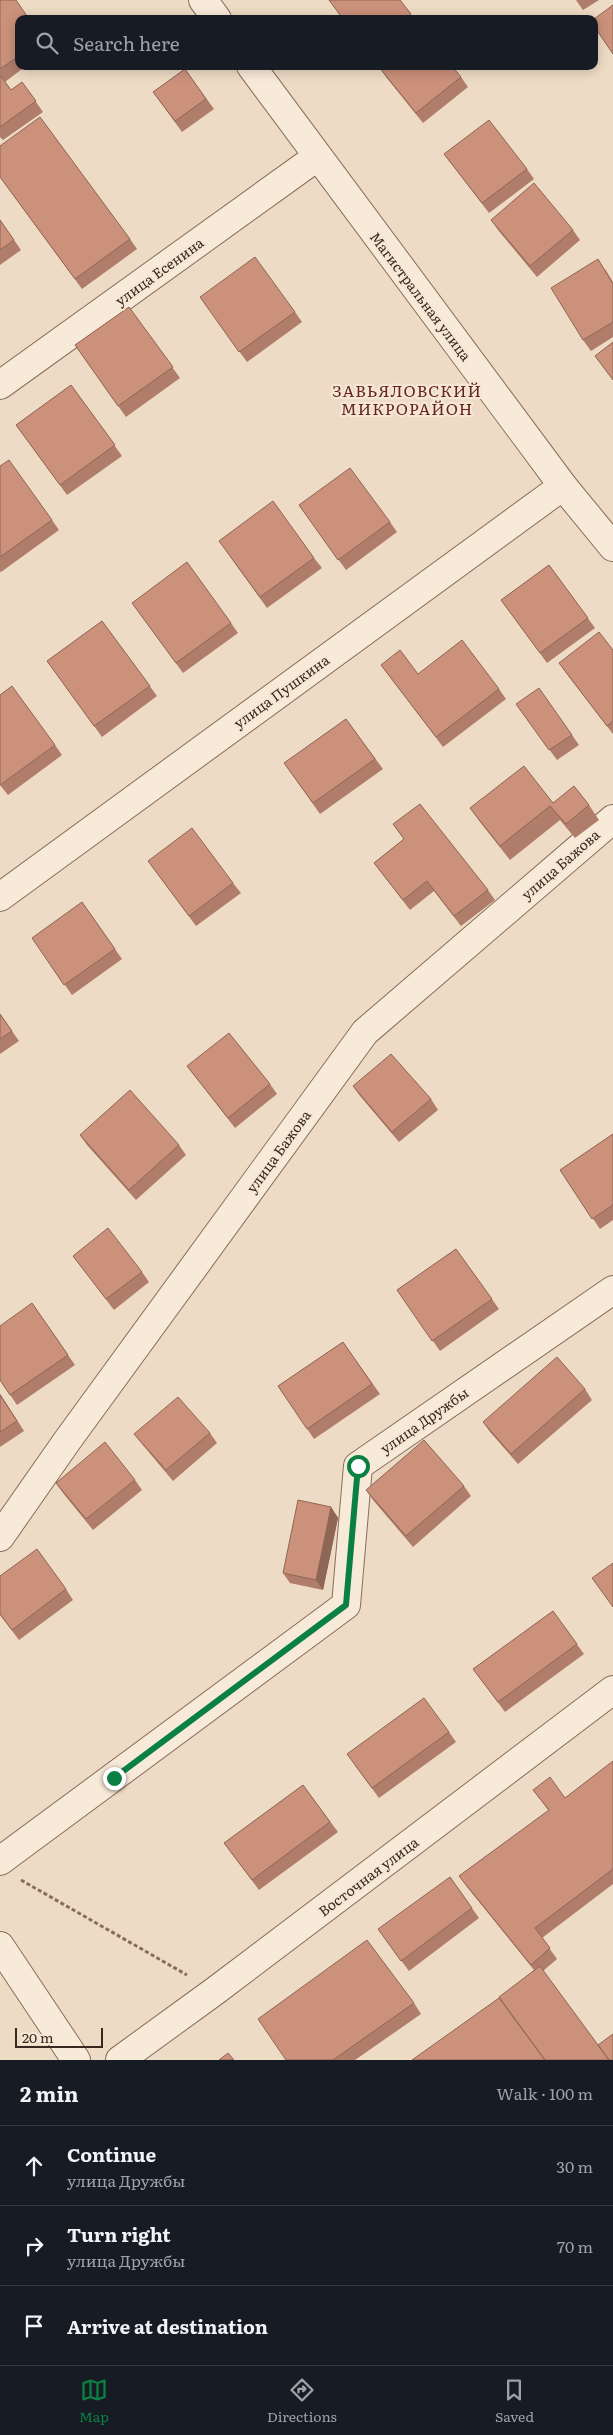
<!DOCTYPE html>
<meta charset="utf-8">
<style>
:root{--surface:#171b24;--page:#20242c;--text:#f1f3f6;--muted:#9ea1a6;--line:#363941;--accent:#0b8043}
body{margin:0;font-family:Literata,serif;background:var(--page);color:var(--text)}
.scale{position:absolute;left:15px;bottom:12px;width:88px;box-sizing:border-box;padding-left:5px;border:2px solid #39281f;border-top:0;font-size:14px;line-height:18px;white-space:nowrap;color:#39281f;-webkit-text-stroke:4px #f5e7d4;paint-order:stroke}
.stop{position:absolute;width:15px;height:15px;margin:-11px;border:4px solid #0b8043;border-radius:50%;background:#fff}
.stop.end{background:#0b8043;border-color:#fff;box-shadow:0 1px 5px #0008}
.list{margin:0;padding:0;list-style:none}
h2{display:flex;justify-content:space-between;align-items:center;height:65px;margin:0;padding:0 20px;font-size:21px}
h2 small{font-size:16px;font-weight:400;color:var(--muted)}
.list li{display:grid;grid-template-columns:32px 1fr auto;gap:15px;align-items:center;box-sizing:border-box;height:80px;padding:0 20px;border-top:1px solid var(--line)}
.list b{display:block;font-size:19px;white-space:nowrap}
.list p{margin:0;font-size:16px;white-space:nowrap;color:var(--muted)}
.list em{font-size:16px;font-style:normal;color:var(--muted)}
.icon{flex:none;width:28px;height:28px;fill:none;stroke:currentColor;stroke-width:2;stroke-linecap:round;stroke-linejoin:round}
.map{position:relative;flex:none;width:613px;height:2060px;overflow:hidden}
.search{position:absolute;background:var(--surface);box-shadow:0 2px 12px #0003;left:15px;right:15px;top:15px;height:55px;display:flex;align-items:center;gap:12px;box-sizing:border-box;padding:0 18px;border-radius:10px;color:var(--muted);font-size:19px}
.sheet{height:305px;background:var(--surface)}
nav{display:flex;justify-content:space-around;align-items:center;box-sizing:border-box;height:70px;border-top:1px solid var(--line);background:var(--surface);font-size:14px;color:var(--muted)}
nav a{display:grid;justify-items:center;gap:2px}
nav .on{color:var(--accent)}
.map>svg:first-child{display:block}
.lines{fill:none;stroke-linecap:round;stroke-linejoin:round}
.minor-casing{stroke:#886d5b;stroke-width:30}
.tertiary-casing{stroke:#886d5b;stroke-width:30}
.path{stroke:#886d5b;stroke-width:3;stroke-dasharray:4 2.5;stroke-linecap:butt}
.minor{stroke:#f8ead8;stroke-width:28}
.tertiary{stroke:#f8ead8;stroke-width:28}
.wall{fill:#af7d6a}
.shaded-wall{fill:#8e6656}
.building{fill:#cb917b;stroke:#8e6656}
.route{stroke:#0b8043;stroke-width:6}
.labels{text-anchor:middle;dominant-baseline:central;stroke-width:4.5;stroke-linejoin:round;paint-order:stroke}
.street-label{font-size:14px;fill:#39281f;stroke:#f5e7d4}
.quarter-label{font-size:16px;letter-spacing:1px;fill:#65231f;stroke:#f5e7d4}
</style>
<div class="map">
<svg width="613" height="2060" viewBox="0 0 613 2060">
<rect width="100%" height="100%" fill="#eedbc5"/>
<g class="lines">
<g class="minor-casing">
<path id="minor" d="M 0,385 L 317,157
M 0,897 L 563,486
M 0,1537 L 67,1441 L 365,1032 L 613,819
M 0,1861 L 346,1605 L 358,1466 L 613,1290
M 0,1946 L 76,2060
M 120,2060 L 215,1991 L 613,1690"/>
</g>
<g class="tertiary-casing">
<path id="tertiary" d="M 203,0 L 217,19
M 251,66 L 563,486 L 613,547"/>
</g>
<path class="path" d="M 21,1880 L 187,1975"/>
<use href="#minor" class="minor"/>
<use href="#tertiary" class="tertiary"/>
</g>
<path class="wall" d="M 0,0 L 19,19 L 19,66 L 26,66 L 5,82 L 11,90 L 22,82 L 43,112 L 3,140 L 0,137 Z
M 329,0 L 400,0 L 414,19 L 343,19 Z
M 576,0 L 599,0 L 583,10 Z
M 379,67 L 461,77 L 468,87 L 423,123 L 386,77 Z
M 185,69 L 214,109 L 182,132 L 153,92 Z
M 444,154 L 527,169 L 534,179 L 489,213 Z
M 0,177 L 130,239 L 137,249 L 82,289 Z
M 0,220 L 21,250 L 0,265 Z
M 491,220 L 573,230 L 580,240 L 537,277 L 498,230 Z
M 605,269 L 613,282 L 613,337 L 591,351 L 583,340 Z
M 200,297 L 295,312 L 302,322 L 247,362 Z
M 129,307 L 180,378 L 126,417 L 75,345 Z
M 71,385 L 122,456 L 67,495 L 16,425 Z
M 0,466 L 52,520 L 59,530 L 1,572 L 0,571 Z
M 299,505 L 390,522 L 397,532 L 346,570 Z
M 226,551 L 314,558 L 322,568 L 267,608 Z
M 549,565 L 595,628 L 547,663 L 501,600 Z
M 132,603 L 231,623 L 238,633 L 183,673 Z
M 102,621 L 157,696 L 102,737 L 47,661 Z
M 613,650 L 613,734 L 569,677 L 559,663 Z
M 381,665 L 418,674 L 499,689 L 506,699 L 443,747 Z
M 516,704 L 572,735 L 579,745 L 557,760 Z
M 346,719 L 383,769 L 320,814 L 284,763 Z
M 55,745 L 62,755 L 8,795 L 0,785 Z
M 553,803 L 589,805 L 599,820 L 575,838 L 560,820 L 510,860 L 480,822 L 470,808 Z
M 393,824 L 488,890 L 495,900 L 461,926 L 434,891 L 410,910 L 374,863 L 404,839 Z
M 148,861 L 233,883 L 241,893 L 196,926 Z
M 82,902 L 122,959 L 72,995 L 32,938 Z
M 0,1014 L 19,1041 L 0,1054 Z
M 187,1066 L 270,1084 L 277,1094 L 235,1128 Z
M 353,1086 L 431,1099 L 438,1110 L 399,1142 L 360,1096 Z
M 613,1134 L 613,1220 L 600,1229 L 560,1170 Z
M 80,1135 L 179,1145 L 186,1155 L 136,1200 L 87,1145 Z
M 456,1249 L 499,1309 L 440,1351 L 397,1290 Z
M 73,1256 L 142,1272 L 149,1282 L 114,1310 Z
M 32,1303 L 75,1365 L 17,1405 L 0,1380 Z
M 343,1342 L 380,1394 L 314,1439 L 278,1386 Z
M 585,1389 L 592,1400 L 518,1464 L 490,1432 L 483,1422 Z
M 0,1394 L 24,1431 L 0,1447 Z
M 210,1433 L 217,1443 L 173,1481 L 142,1444 L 134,1434 Z
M 135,1480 L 142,1490 L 93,1530 L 63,1493 L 56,1483 Z
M 464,1486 L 471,1496 L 413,1547 L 373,1500 L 366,1490 Z
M 331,1507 L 338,1518 L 323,1590 L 290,1583 L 283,1573 Z
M 66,1589 L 73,1600 L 19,1640 L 0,1615 Z
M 553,1611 L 584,1654 L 505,1712 L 473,1669 Z
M 449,1732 L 456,1742 L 379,1798 L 354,1764 Z
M 613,1761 L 613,1884 L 542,1938 L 557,1959 L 543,1971 L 598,2046 L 613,2060 L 499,1998 L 534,1970 L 467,1887 L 459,1876 L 549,1811 L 533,1790 L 565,1798 Z
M 303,1785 L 338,1832 L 259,1890 L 224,1843 Z
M 450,1877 L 479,1918 L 409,1971 L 385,1939 Z
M 414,2003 L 421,2014 L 355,2060 L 286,2060 Z"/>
<path class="shaded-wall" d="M 0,1394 L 24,1431 L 0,1395 Z
M 331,1507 L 338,1518 L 323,1590 L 316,1580 Z"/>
<path class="building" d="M 0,0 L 16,0 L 29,19 L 19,19 L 19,56 L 0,69 Z
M 329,0 L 400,0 L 411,14 L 405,19 L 343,19 Z
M 613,5 L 613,54 L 594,26 L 594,19 Z
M 380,66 L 452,66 L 461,77 L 416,113 L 379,67 Z
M 185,69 L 206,99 L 175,121 L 153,92 Z
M 0,75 L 11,90 L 22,82 L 36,101 L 0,127 Z
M 40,117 L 130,239 L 75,279 L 0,177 L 0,146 Z
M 489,120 L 527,169 L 482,203 L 444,154 Z
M 534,183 L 573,230 L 530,266 L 491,220 Z
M 0,220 L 14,240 L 0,250 Z
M 255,257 L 295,312 L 239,352 L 200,297 Z
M 598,259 L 613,284 L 613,322 L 583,340 L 551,288 Z
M 129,307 L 173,367 L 118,406 L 75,345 Z
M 613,342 L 613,380 L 595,356 Z
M 71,385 L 115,445 L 60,485 L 16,425 Z
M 9,460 L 52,520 L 0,557 L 0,466 Z
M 350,468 L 390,522 L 338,560 L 299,505 Z
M 273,501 L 314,558 L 260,597 L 219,541 Z
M 187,562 L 231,623 L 176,663 L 132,603 Z
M 549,565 L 588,618 L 540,653 L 501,600 Z
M 102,621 L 150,686 L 94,726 L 47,661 Z
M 599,632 L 613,650 L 613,721 L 607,726 L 559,663 Z
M 462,640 L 499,689 L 436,737 L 381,665 L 400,650 L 418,674 Z
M 12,686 L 55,745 L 0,785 L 0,695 Z
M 539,688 L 572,735 L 549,750 L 516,704 Z
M 346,719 L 375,759 L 313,803 L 284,763 Z
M 524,766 L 553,803 L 574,786 L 589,805 L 566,824 L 550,806 L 500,846 L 470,808 Z
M 420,804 L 488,890 L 454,916 L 427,881 L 403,900 L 374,863 L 404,839 L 393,824 Z
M 192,828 L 233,883 L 189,916 L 148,861 Z
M 82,902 L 115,949 L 64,985 L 32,938 Z
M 0,1014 L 12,1031 L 0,1039 Z
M 229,1033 L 270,1084 L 228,1118 L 187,1066 Z
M 391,1054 L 431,1099 L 392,1132 L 353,1086 Z
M 130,1090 L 179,1145 L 129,1190 L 80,1135 Z
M 613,1134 L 613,1205 L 592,1219 L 560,1170 Z
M 108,1228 L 142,1272 L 106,1299 L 73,1256 Z
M 456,1249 L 492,1299 L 432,1341 L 397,1290 Z
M 32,1303 L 68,1355 L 10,1395 L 0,1380 L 0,1326 Z
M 343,1342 L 372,1384 L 307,1429 L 278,1386 Z
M 557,1357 L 585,1389 L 511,1454 L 483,1422 Z
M 0,1395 L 17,1421 L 0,1432 Z
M 178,1397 L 210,1433 L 166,1470 L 134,1434 Z
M 424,1440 L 464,1486 L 406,1536 L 366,1490 Z
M 105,1442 L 135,1480 L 86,1519 L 56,1483 Z
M 298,1500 L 331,1507 L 316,1580 L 283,1573 Z
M 37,1549 L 66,1589 L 12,1630 L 0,1614 L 0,1576 Z
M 613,1563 L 613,1607 L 592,1578 Z
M 553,1611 L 577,1644 L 498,1702 L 473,1669 Z
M 424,1698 L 449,1732 L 372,1788 L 347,1754 Z
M 613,1761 L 613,1869 L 535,1928 L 550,1948 L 531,1965 L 459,1876 L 549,1810 L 533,1790 L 550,1777 L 565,1798 Z
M 303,1785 L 330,1822 L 252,1880 L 224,1843 Z
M 450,1877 L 472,1908 L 401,1961 L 378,1929 Z
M 367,1940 L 414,2003 L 333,2060 L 286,2060 L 258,2019 Z
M 540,1966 L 609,2060 L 545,2060 L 499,1997 Z
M 499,1998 L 545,2060 L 412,2060 Z
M 613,2034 L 613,2060 L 609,2060 L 598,2045 Z
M 228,2053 L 234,2060 L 219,2060 Z"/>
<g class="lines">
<path class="route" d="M 114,1778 L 346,1605 L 358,1466"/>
</g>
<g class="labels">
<g class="street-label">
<text transform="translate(159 271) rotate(-36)">улица Есенина</text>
<text transform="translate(421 296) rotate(53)">Магистральная улица</text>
<text transform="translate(281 691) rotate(-36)">улица Пушкина</text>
<text transform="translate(560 864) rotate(-41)">улица Бажова</text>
<text transform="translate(278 1151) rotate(-54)">улица Бажова</text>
<text transform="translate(424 1420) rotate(-35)">улица Дружбы</text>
<text transform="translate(368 1876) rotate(-37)">Восточная улица</text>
</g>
<g class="quarter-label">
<text x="407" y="390">ЗАВЬЯЛОВСКИЙ<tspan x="407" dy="18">МИКРОРАЙОН</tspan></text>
</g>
</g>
</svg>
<div class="scale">20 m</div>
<div class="stop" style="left:358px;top:1466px"></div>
<div class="stop end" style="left:114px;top:1778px"></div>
<div class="search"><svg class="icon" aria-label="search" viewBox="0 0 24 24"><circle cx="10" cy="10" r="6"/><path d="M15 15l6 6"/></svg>Search here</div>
</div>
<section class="sheet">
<h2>2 min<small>Walk · 100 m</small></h2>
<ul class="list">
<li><svg class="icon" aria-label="ahead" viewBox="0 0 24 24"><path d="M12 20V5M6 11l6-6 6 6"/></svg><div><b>Continue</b><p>улица Дружбы</p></div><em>30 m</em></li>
<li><svg class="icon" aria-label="right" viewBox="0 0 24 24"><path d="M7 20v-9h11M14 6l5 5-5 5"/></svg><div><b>Turn right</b><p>улица Дружбы</p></div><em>70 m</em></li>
<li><svg class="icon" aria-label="arrive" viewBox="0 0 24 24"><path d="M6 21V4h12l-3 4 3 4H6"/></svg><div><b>Arrive at destination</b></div></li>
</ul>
</section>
<nav>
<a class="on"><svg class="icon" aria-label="map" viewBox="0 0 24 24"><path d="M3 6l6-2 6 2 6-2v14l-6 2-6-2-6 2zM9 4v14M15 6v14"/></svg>Map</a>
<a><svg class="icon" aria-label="directions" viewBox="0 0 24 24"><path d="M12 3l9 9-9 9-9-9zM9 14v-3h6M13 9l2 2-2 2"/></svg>Directions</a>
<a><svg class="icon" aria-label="saved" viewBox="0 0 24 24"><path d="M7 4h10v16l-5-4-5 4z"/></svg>Saved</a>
</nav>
